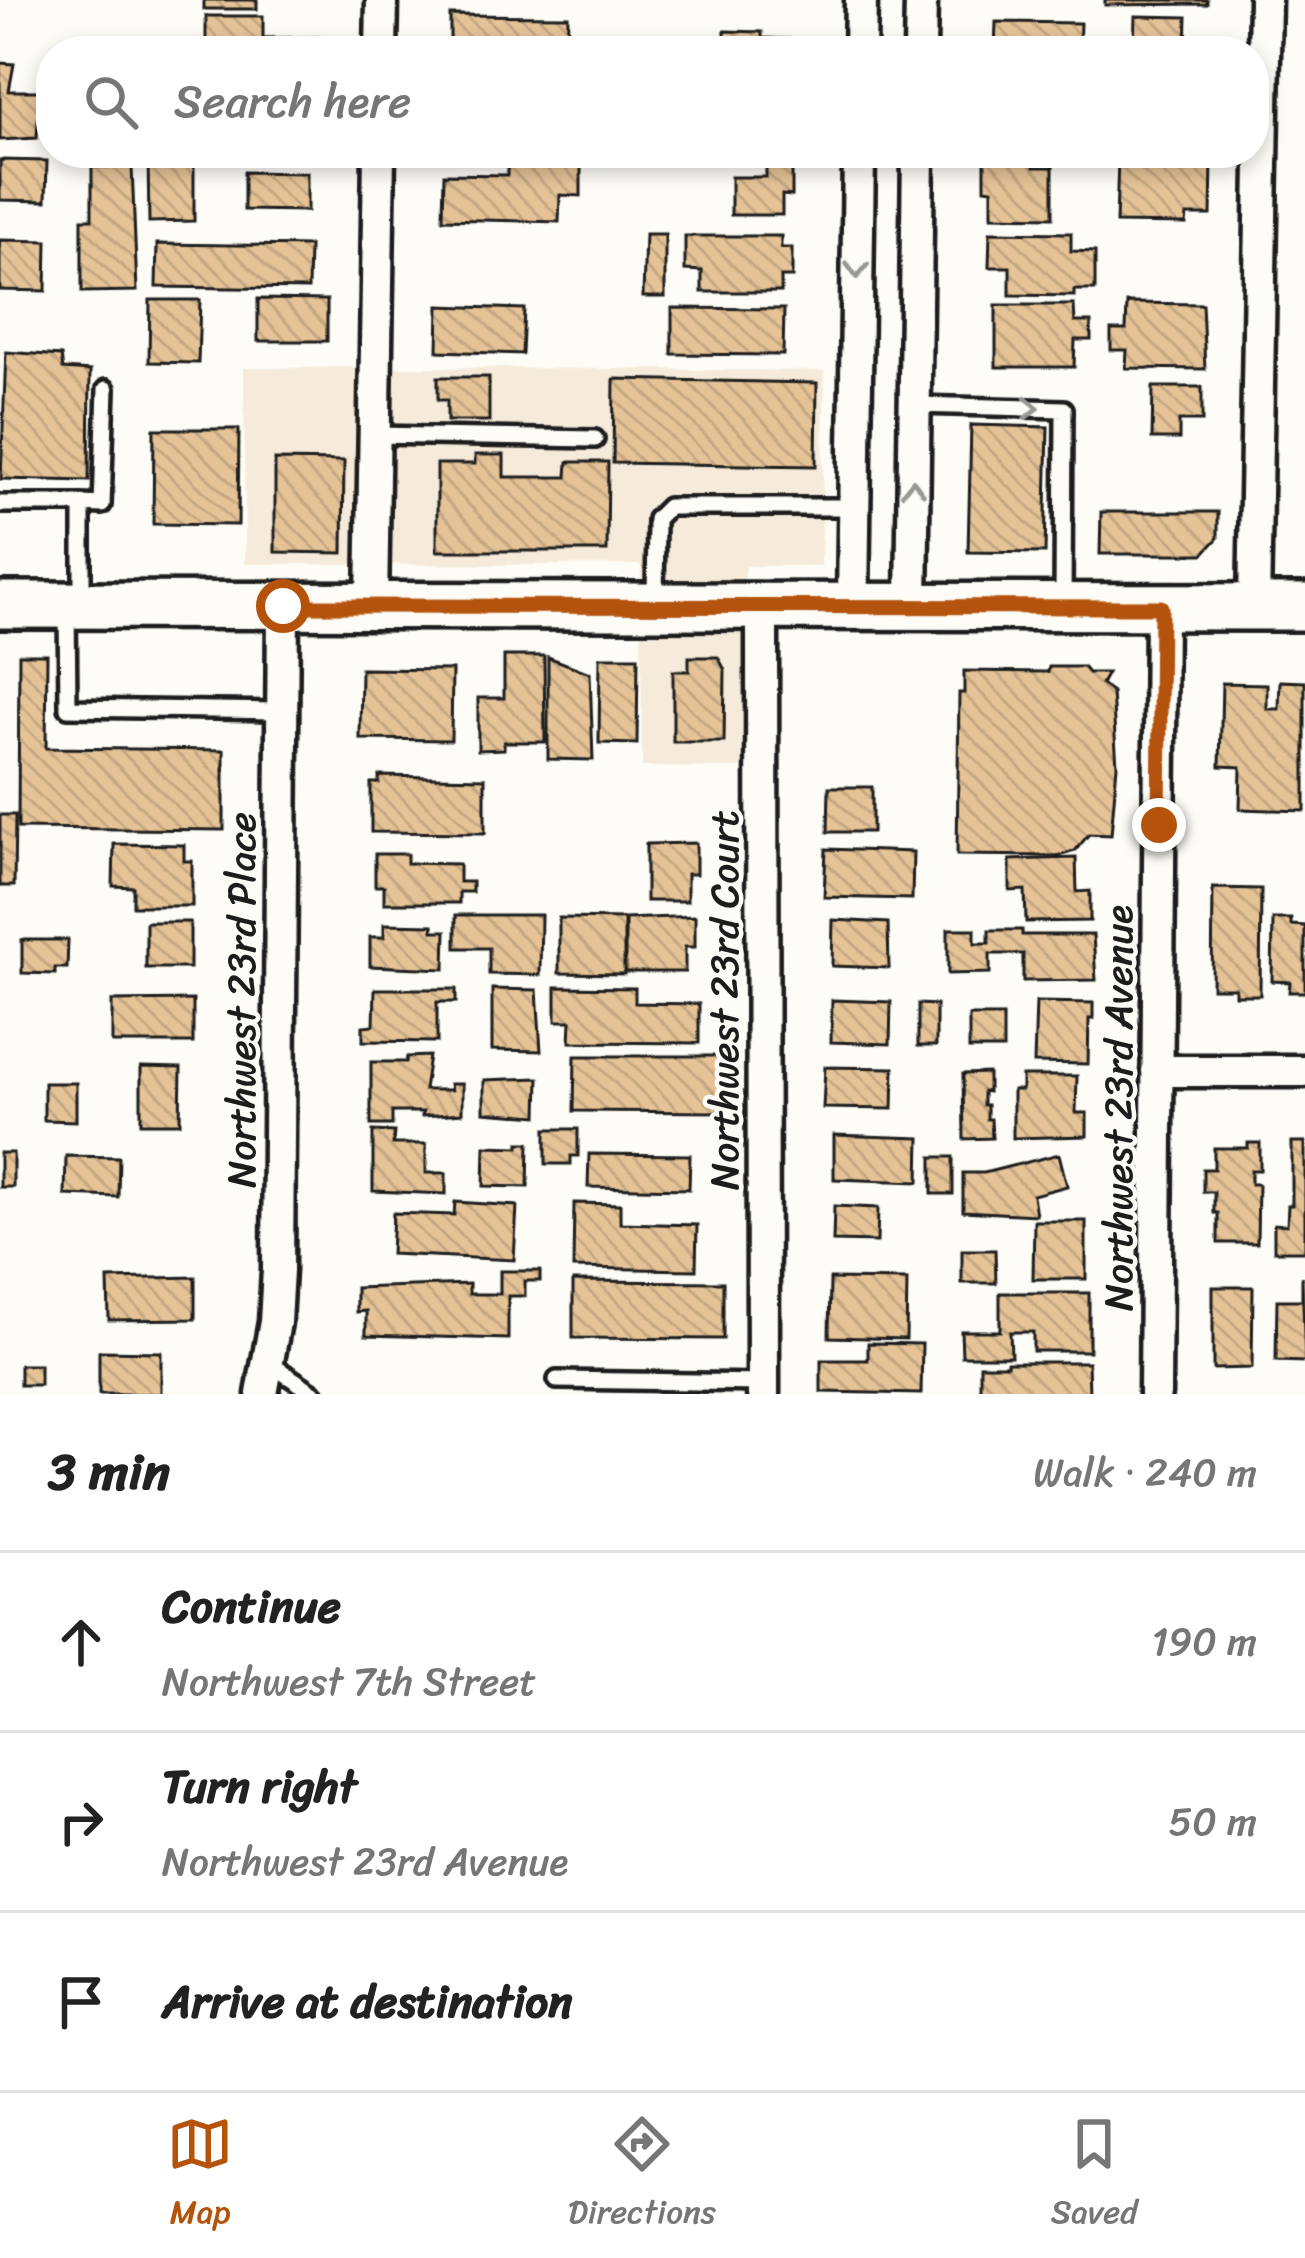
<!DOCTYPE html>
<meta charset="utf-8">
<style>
:root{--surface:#fff;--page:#f6f6f6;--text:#222;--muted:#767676;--line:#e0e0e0;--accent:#b45309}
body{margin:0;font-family:Sriracha,sans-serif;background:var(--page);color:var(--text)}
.stop{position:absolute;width:36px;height:36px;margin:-27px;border:9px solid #b45309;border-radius:50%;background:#fff}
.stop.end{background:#b45309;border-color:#fff;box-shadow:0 3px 12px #0008}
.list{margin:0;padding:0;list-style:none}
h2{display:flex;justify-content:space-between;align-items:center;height:156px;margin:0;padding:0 48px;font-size:51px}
h2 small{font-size:39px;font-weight:400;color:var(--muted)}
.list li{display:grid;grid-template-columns:78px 1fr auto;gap:36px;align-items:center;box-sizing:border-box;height:180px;padding:0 48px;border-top:3px solid var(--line)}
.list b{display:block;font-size:45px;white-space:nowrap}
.list p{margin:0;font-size:39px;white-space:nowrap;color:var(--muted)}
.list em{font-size:39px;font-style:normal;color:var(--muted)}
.icon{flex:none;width:66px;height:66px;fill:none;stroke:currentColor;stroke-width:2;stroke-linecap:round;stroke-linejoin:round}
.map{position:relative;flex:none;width:1305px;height:1394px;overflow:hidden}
.search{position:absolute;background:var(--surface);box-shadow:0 6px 18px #0003;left:36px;right:36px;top:36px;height:132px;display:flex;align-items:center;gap:30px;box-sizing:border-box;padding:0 42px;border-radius:48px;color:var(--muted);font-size:45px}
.sheet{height:696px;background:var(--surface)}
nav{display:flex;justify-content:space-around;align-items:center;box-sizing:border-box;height:168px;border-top:3px solid var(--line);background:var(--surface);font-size:33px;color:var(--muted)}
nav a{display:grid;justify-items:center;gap:6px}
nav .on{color:var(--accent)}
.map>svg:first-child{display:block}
.built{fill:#f6ebda}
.building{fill:url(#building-back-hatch);stroke:#1c1c1c;stroke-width:3}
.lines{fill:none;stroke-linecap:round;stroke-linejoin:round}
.lane-casing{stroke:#1c1c1c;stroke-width:24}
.street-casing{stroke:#1c1c1c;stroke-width:39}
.secondary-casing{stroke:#1c1c1c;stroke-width:54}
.lane{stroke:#fdfcf7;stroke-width:15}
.street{stroke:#fdfcf7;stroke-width:30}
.secondary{stroke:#fdfcf7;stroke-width:45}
.oneway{stroke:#989794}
.route{stroke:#b45309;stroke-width:15}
.labels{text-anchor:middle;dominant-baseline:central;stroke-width:9;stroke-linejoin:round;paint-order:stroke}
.street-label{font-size:39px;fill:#1c1c1c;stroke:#fdfcf7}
</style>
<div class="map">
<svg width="1305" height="1394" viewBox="0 0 1305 1394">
<defs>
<pattern id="building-back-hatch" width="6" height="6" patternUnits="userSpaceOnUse" patternTransform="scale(3)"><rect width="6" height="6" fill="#e5c397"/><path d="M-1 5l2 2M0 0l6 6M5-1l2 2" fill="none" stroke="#c4a782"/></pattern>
</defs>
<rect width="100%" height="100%" fill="#fdfcf7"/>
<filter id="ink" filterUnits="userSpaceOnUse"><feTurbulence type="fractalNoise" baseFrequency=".00833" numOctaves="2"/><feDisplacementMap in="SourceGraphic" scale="24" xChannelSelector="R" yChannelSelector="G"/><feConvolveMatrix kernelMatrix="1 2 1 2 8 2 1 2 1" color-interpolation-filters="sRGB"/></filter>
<g filter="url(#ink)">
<path class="built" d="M 400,367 L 825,371 L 821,566 L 745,566 L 741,768 L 642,767 L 641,565 L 245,564 L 244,368 Z"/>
<path class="building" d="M 204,0 L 257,0 L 257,9 L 204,9 Z
M 1105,0 L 1207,0 L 1207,4 L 1105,5 Z
M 450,15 L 568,16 L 567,51 L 450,51 Z
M 206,16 L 263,16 L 263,38 L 319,37 L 319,51 L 206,51 Z
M 1135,16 L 1187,17 L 1186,51 L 1134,51 Z
M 996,22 L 1080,23 L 1079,51 L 995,51 Z
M 725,31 L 762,32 L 762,38 L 789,39 L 789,51 L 697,51 L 697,38 L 725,38 Z
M 0,63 L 14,64 L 9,91 L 51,91 L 51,119 L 38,119 L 37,138 L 0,140 Z
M 985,153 L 1034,153 L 1034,167 L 1053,167 L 1053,217 L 992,216 L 992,189 L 985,188 Z
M 508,157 L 581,159 L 581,196 L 560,195 L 559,222 L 443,219 L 444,174 L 507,175 Z
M 148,158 L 194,158 L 194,221 L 149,222 Z
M 1118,158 L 1212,160 L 1211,215 L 1187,215 L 1186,224 L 1116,223 Z
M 0,160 L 47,161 L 46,201 L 0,200 Z
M 766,162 L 792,163 L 792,196 L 782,195 L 782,215 L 731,215 L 731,177 L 766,177 Z
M 92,167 L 132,167 L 137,291 L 82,292 L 82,219 L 92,219 Z
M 244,172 L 307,173 L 307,211 L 244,210 Z
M 990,232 L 1071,233 L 1071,251 L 1095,252 L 1095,290 L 1074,290 L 1074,296 L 1010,295 L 1010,267 L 989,267 Z
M 645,234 L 665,234 L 665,297 L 643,297 Z
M 685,236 L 781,236 L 781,248 L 792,248 L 792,277 L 781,277 L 781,292 L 702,292 L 702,271 L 685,270 Z
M 0,240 L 47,241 L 46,291 L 0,290 Z
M 157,244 L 309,246 L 308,289 L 156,287 Z
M 258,299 L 327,300 L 327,341 L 258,341 Z
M 150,300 L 200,300 L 198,363 L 149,362 Z
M 1127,303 L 1202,304 L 1205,369 L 1126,368 L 1127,350 L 1111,350 L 1111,330 L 1126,330 Z
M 996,305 L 1074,305 L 1075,322 L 1091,322 L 1091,340 L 1075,340 L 1074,367 L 996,367 Z
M 439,306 L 524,309 L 522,354 L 438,351 Z
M 672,308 L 784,309 L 783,355 L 672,354 Z
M 6,352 L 61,356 L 63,369 L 90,371 L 89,481 L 1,479 Z
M 438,377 L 489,377 L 489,421 L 447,421 L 447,400 L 438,400 Z
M 614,379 L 817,383 L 816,466 L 613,463 Z
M 1153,387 L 1202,387 L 1202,421 L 1179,421 L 1179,439 L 1152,439 Z
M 971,425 L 1048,427 L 1045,553 L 968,552 Z
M 154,429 L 239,429 L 238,525 L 153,524 Z
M 475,455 L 504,455 L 504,477 L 567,477 L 568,462 L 608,462 L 607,551 L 437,551 L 437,464 L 475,464 Z
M 275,460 L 344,461 L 343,553 L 275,552 Z
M 1101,512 L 1218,512 L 1218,538 L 1203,554 L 1100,554 Z
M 19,654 L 47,654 L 46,748 L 224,750 L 224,830 L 18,828 Z
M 504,656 L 544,656 L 545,742 L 504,742 L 504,749 L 478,750 L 478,698 L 504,698 Z
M 548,657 L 590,673 L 593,760 L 548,759 Z
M 600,657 L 638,657 L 637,744 L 599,743 Z
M 689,657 L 718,657 L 725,670 L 724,742 L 673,742 L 673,671 L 689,671 Z
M 1049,667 L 1083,667 L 1088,673 L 1107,673 L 1101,684 L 1112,693 L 1117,765 L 1111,835 L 1089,834 L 1075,851 L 1059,856 L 957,855 L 959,693 L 964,693 L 964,671 L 1048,672 Z
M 361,669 L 452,670 L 451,740 L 360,739 Z
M 1280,681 L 1305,682 L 1305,811 L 1240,809 L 1241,767 L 1220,766 L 1222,683 L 1267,684 L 1267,709 L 1279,709 Z
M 379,776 L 485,778 L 485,833 L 371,832 L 371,783 L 379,783 Z
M 829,787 L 872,787 L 872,832 L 828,832 Z
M 0,815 L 15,815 L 14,886 L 0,886 Z
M 696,843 L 696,874 L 687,874 L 687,901 L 646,901 L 646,844 Z
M 114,844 L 184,845 L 184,861 L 192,861 L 192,906 L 133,906 L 133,887 L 113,886 Z
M 826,849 L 913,852 L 912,899 L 824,897 Z
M 375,854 L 407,854 L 407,863 L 459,864 L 459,882 L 472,882 L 472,892 L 459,892 L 459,903 L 384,903 L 384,886 L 375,886 Z
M 1076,858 L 1077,892 L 1090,891 L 1090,921 L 1026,922 L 1025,890 L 1010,891 L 1010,860 Z
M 1213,888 L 1261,889 L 1260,995 L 1235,995 L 1235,988 L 1212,988 Z
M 456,915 L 541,915 L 540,975 L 489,974 L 489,948 L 456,948 Z
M 695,916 L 695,947 L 685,947 L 685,972 L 625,972 L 625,919 Z
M 559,918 L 624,919 L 624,974 L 559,973 Z
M 1273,919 L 1291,919 L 1291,925 L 1305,926 L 1305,992 L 1289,992 L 1290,982 L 1272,981 Z
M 833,920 L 888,923 L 889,968 L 832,966 Z
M 146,922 L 190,922 L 190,968 L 146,968 Z
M 384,924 L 433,925 L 433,931 L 446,931 L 445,969 L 370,966 L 370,937 L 384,937 Z
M 948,929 L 975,929 L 975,943 L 989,943 L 989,930 L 1022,930 L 1022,935 L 1093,935 L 1096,980 L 1023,981 L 1023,954 L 990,954 L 990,973 L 948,974 Z
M 22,940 L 68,940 L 67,968 L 55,968 L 55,974 L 22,973 Z
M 556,987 L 635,988 L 635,1003 L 699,1004 L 699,1043 L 570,1042 L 571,1021 L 556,1021 Z
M 375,989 L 456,989 L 456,1002 L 437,1002 L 437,1042 L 363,1041 L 363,1026 L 374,1025 Z
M 492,989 L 537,990 L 541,1051 L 492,1050 Z
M 193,1000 L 193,1043 L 112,1043 L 112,1001 Z
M 832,1000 L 891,1002 L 890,1044 L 831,1042 Z
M 1036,1002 L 1093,1003 L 1093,1019 L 1089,1019 L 1088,1064 L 1034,1063 Z
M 918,1004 L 936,1005 L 936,1046 L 918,1046 Z
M 969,1016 L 1003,1016 L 1003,1049 L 969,1049 Z
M 429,1056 L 424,1090 L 451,1090 L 450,1084 L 462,1084 L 462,1113 L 422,1116 L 423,1112 L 392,1112 L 392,1125 L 371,1125 L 371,1062 L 406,1062 L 407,1057 Z
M 575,1056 L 724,1056 L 724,1112 L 574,1111 Z
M 141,1067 L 181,1068 L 180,1123 L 141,1123 Z
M 825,1067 L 894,1068 L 893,1109 L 823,1108 Z
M 988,1073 L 988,1092 L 983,1091 L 983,1105 L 987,1105 L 987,1119 L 991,1119 L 992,1138 L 964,1139 L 963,1074 Z
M 1022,1076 L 1077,1076 L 1076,1113 L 1087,1113 L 1087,1136 L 1013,1138 L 1013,1090 L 1022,1090 Z
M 539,1078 L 538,1116 L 484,1112 L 484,1080 Z
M 44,1083 L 76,1083 L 76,1121 L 44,1120 Z
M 546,1129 L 578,1129 L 578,1156 L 571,1156 L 571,1164 L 546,1164 Z
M 373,1131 L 394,1132 L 393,1144 L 426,1144 L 426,1173 L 446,1173 L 446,1194 L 373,1191 Z
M 834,1135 L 920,1138 L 919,1182 L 834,1179 Z
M 1292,1142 L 1305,1142 L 1305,1251 L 1274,1251 L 1274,1224 L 1287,1225 L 1288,1205 L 1292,1205 Z
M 519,1143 L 529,1143 L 528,1187 L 484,1186 L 485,1146 L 519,1147 Z
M 1248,1143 L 1260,1143 L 1260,1170 L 1251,1170 L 1251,1184 L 1258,1184 L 1257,1243 L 1218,1243 L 1218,1213 L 1214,1213 L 1214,1192 L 1203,1192 L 1203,1169 L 1214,1169 L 1214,1148 L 1248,1148 Z
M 0,1153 L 13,1153 L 13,1187 L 0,1187 Z
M 589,1154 L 690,1155 L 689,1189 L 588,1187 Z
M 1059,1154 L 1067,1186 L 1033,1195 L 1036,1215 L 963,1211 L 963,1173 L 984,1173 Z
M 66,1156 L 119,1157 L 118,1197 L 65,1195 Z
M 932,1157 L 953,1157 L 953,1194 L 932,1194 Z
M 455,1202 L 517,1206 L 514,1260 L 391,1254 L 393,1213 L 454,1215 Z
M 574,1203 L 620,1204 L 620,1223 L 697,1225 L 696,1270 L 573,1268 Z
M 834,1206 L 878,1208 L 877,1242 L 833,1241 Z
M 1034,1221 L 1086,1221 L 1086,1279 L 1033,1279 Z
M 962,1250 L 995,1250 L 996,1283 L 962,1283 Z
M 500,1271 L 540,1271 L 540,1281 L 525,1281 L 525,1296 L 508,1296 L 508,1339 L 366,1335 L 366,1311 L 356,1312 L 356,1288 L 469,1284 L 469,1294 L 500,1294 Z
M 1302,1276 L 1305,1362 L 1276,1361 L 1277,1300 L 1302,1300 Z
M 195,1277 L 195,1319 L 109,1320 L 108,1279 Z
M 830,1279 L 907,1280 L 906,1339 L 829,1337 Z
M 573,1281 L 723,1282 L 723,1339 L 573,1338 Z
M 1213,1287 L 1253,1287 L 1252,1368 L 1213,1369 Z
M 1000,1293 L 1089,1293 L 1089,1351 L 1033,1351 L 1033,1332 L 1010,1332 L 1011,1356 L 962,1356 L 961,1331 L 1000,1331 Z
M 868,1343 L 922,1344 L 921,1394 L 821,1392 L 821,1360 L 868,1360 Z
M 99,1351 L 161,1352 L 161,1394 L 99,1394 Z
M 1007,1362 L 1088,1362 L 1089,1394 L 980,1394 L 980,1365 L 1007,1365 Z
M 20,1365 L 40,1365 L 40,1385 L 20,1385 Z"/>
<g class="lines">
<g class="lane-casing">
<path id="lane" d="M 914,405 L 1064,409 L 1063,604
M 375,435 L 595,439
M 0,504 L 82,504 L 82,599
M 82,504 L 102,505 L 106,389
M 655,604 L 656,519 L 668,507 L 854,507
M 67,607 L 68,708 L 282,711
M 269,1363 L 315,1394
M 557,1380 L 764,1383"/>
</g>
<g class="street-casing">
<path id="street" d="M 381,51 L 382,0
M 860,51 L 861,0
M 920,51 L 921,0
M 853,605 L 859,153
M 912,605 L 918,153
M 372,606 L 379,153
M 762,606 L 763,1394
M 1254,606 L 1265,0
M 1157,1071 L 1305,1071
M 262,1394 L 275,1322 L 278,1270 L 283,606
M 1155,1394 L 1161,607"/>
</g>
<g class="secondary-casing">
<path id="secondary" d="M 0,605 L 1305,607"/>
</g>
<use href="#lane" class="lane"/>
<use href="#street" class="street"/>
<use href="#secondary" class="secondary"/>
</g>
<defs><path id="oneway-chevron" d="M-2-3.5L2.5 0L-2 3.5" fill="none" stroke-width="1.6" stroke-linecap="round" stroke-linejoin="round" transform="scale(3)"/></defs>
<g class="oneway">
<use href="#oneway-chevron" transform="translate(857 270) rotate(91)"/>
<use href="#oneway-chevron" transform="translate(1031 408) rotate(1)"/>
<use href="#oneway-chevron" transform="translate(913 488) rotate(-89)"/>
</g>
</g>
<g class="lines" filter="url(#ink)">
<path class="route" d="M 283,606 L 1161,607 L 1159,825"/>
</g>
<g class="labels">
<g class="street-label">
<text transform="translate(241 1000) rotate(-90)">Northwest 23rd Place</text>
<text transform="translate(724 1000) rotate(-90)">Northwest 23rd Court</text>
<text transform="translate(1118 1108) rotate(-90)">Northwest 23rd Avenue</text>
</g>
</g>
</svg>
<div class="stop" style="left:283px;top:606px"></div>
<div class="stop end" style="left:1159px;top:825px"></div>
<div class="search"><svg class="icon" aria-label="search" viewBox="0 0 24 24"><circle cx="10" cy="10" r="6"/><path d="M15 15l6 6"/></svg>Search here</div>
</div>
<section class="sheet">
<h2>3 min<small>Walk · 240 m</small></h2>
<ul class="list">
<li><svg class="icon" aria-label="ahead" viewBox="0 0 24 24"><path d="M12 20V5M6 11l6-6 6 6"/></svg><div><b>Continue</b><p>Northwest 7th Street</p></div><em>190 m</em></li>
<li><svg class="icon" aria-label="right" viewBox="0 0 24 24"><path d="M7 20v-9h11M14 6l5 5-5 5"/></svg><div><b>Turn right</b><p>Northwest 23rd Avenue</p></div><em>50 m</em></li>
<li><svg class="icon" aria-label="arrive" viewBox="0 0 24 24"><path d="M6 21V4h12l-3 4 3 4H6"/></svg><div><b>Arrive at destination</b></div></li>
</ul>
</section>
<nav>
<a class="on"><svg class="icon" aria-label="map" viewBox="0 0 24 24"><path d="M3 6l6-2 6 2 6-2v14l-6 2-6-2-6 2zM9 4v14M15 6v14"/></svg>Map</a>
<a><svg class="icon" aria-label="directions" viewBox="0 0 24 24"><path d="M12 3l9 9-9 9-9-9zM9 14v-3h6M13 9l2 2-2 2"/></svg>Directions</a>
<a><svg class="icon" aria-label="saved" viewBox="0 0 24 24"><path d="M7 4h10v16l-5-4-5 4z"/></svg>Saved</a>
</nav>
